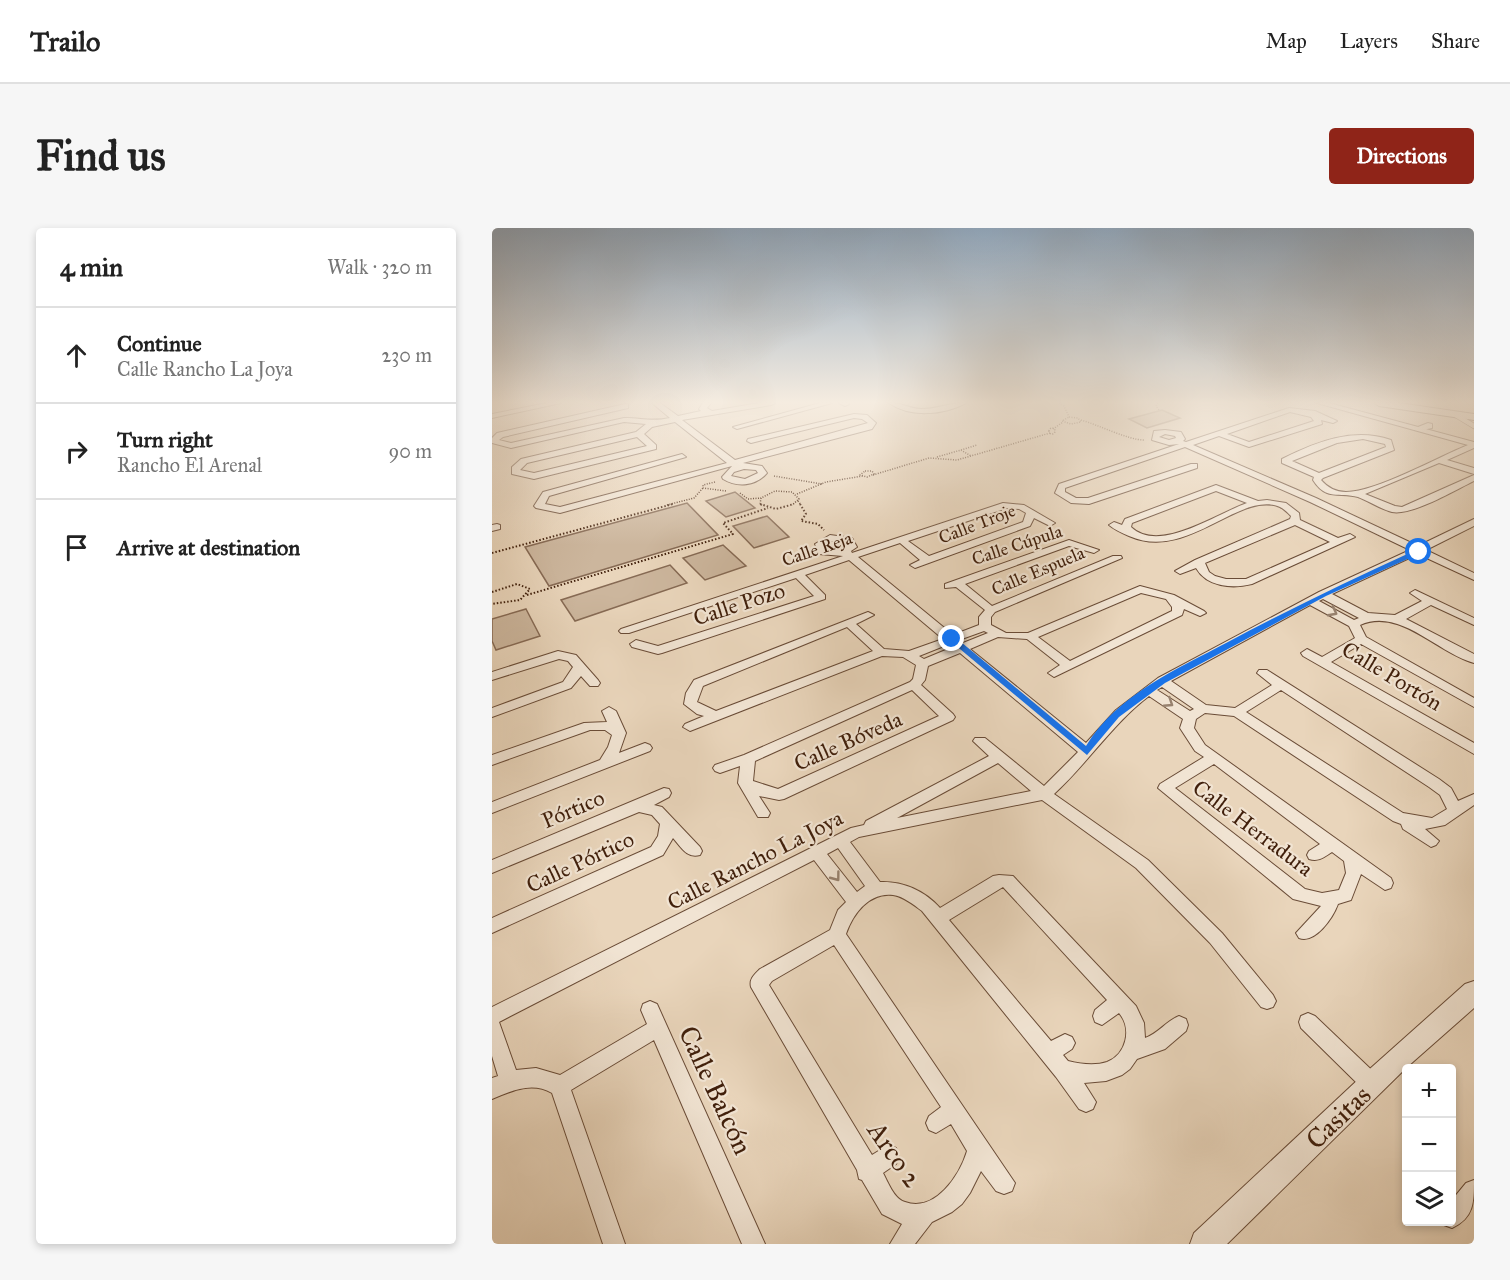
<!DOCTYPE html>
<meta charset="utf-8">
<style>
:root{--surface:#fff;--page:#f6f6f6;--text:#222;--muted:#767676;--line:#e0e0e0;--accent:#8f2418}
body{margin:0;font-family:"IM FELL Great Primer",serif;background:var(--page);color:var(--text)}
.controls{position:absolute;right:18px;bottom:18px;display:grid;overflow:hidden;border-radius:6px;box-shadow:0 3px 9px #0003}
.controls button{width:54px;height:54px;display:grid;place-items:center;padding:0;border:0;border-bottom:2px solid var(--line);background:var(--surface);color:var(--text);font:30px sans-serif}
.stop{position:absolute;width:18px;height:18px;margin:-14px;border:4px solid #1a73e8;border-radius:50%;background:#fff}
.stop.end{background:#1a73e8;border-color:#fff;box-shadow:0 2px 6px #0008}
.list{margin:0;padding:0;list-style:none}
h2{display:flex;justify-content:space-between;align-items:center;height:78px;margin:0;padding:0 24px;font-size:26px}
h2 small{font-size:20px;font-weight:400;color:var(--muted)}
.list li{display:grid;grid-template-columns:39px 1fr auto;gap:18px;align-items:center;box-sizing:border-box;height:96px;padding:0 24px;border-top:2px solid var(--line)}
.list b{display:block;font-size:22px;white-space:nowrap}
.list p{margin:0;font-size:20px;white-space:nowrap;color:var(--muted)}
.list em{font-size:20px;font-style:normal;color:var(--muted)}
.icon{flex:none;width:33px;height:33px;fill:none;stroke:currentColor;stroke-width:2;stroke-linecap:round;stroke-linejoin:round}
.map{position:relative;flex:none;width:982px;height:1016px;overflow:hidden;border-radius:6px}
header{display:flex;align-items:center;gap:36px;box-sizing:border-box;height:84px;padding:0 30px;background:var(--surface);border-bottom:2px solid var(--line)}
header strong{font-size:28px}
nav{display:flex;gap:33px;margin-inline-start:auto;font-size:21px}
.intro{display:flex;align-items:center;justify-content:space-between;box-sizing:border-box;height:144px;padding:0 36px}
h1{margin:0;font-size:42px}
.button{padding:15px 27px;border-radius:6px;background:var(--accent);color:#fff;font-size:21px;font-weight:700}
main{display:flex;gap:36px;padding:0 36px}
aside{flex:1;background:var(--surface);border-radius:6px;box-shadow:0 3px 9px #0003}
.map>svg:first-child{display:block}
.green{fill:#ccb69d;stroke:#866a54;stroke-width:1.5}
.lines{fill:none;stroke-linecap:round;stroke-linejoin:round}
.service-casing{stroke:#6a4c37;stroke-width:6}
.minor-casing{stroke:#6a4c37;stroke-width:2}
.tertiary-casing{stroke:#6a4c37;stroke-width:2}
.secondary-casing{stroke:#401f0b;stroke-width:2}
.path-far1{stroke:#401f0b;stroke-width:1.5;stroke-dasharray:1 1.5;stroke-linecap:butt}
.path{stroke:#401f0b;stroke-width:2;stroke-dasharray:1.5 2;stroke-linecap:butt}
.service{stroke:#f1e4d3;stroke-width:4.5}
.minor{fill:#f1e4d3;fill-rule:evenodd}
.tertiary{fill:#f1e4d3;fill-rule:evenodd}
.secondary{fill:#f1e4d3;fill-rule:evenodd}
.oneway{stroke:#98826f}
.route{fill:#1a73e8}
.labels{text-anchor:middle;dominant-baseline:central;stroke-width:4.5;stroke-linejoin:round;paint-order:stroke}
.far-street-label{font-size:18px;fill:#401f0b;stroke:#f1e4d3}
.street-label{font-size:22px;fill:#401f0b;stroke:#f1e4d3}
.near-street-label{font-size:27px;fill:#401f0b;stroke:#f1e4d3}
</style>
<header>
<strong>Trailo</strong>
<nav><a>Map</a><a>Layers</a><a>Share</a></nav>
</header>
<div class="intro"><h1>Find us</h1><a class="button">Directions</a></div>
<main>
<aside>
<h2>4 min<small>Walk · 320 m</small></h2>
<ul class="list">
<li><svg class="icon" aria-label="ahead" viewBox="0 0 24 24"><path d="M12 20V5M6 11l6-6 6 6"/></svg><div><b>Continue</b><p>Calle Rancho La Joya</p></div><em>230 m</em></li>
<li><svg class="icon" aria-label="right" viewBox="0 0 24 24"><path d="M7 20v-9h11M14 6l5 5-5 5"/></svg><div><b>Turn right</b><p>Rancho El Arenal</p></div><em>90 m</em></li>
<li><svg class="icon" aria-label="arrive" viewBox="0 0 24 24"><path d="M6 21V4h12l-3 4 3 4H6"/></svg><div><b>Arrive at destination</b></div></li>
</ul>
</aside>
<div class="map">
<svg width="982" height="1016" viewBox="0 0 982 1016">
<rect width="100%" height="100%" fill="#e9d5bb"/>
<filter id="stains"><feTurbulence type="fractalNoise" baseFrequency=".00333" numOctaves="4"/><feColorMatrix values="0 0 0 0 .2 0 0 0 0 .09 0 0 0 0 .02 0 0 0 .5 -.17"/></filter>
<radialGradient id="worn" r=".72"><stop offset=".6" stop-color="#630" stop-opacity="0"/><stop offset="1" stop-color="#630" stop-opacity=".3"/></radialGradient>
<path class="green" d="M 670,182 L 688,190 L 655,200 L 637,191 Z
M 243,264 L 263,280 L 234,289 L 214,273 Z
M 195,275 L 226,307 L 57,358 L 33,319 Z
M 275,288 L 297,309 L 262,320 L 241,298 Z
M 231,317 L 254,338 L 213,352 L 191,330 Z
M 178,337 L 195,355 L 83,393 L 69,372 Z
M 34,381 L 48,408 L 4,422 L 0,413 L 0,391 Z"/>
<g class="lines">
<g class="service-casing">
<path id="service" d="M 962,186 L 982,198"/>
</g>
<g class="minor-casing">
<path id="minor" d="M 55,175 L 69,175 L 0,190 L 0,186 Z
M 160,175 L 168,175 L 186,188 L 209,183 L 207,181 L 211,175 L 219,175 L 215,180 L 220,183 L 267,175 L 283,175 L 279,177 L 190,192 L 243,232 L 376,195 L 370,191 L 362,190 L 259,215 L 255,213 L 256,211 L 362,186 L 375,187 L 384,195 L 380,201 L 251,235 L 270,238 L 275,245 C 264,258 246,260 231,251 L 230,249 L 240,238 L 68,285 L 44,280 L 42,278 L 51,264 L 190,226 L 194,229 L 57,268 L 53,276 L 68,279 L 235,235 L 183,194 L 160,199 L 152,206 L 164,217 L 164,221 L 42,251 L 20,246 L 20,239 L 29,231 L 144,204 L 154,196 L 132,194 L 19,220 L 0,215 L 0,210 L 5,205 L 133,176 L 136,176 L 136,180 L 11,209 L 7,212 L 19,215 L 132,190 C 151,190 159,194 178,190 ZM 145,209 L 155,218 L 42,245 L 28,242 L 35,235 ZM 252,241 L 264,242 L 266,245 L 253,251 L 239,248 L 242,244 Z
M 328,175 L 340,175 L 245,201 L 241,199 Z
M 347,175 L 356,175 L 357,176 L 353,178 Z
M 397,175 C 409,174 418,181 430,181 C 445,181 459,174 474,175 C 452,187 418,190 397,175 Z
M 825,175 L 837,175 L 982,214 L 982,220 L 955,232 L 982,240 L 982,246 L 947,235 L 873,266 L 903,278 L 910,279 L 982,247 L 982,253 C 963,262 920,288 900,284 C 888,281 877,273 866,269 C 847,264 834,273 821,252 L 822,249 L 790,235 L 790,231 C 824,214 861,199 899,212 L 902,222 L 831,250 L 829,252 C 836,260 844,264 854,264 C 884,264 946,229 976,217 ZM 871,211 L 893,216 L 894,219 L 827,245 L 800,233 L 845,215 Z
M 797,180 L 823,183 L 845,193 L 841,195 L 829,192 L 830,196 L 757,219 L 727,208 L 701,217 L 824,270 L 926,318 L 982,291 L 982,298 L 934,322 L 982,345 L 982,352 L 926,326 L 840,366 L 876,385 L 903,387 L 930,373 L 918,365 L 923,362 L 982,390 L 982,397 L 939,377 L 914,391 L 982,426 L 982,435 C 945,425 908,379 868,397 L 874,409 L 982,470 L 982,479 L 869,416 L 839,434 L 982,515 L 982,526 L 811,428 L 809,425 L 815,421 L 830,429 L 863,410 L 857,398 L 818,377 L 679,453 L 714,477 L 743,480 L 780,457 L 765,445 L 767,442 L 775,442 L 947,551 L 959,560 L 966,573 L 982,566 L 982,577 L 953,597 L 933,601 L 947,613 L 944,617 L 939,619 L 911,601 L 909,596 L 901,593 L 742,488 L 713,485 L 704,491 L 702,500 L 713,517 L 899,650 L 901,655 L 899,660 L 893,662 L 869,646 L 859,672 L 846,676 C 841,690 823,716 807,710 L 804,705 L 829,678 L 801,671 L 666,560 L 668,556 L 712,529 L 703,523 L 688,500 L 691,491 L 657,468 C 620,496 596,535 562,566 L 656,632 L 730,705 L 781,767 L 784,773 L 781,779 L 775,781 L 769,779 L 718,715 L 644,640 L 550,572 L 367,609 L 358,614 L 388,654 C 411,653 433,663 448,680 L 501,648 L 507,647 L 521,648 L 644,778 L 652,795 L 653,810 C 666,806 674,793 687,788 L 694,791 L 696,797 L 694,803 L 673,821 L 645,831 L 638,841 L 630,847 L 614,853 L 592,855 L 604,874 L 601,881 L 594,884 L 587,881 L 564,849 L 430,683 C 422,677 411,668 401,667 C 377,664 361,686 354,706 L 523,955 L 520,963 L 512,966 L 504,963 L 489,943 L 478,965 L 470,976 L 460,984 L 440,994 L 423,1016 L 398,1016 L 410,996 L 390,986 L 370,952 L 367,951 L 365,942 L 259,759 C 257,751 262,747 268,741 L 338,702 L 346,682 L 354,674 L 322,632 L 7,794 L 24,842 L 44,840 L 68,847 L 155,796 L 149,782 L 151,776 L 158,773 L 165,776 L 273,1016 L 250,1016 L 162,812 L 79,862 L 133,1016 L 111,1016 L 60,865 C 40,853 19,863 0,871 L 0,850 L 6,848 L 0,828 L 0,779 L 359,600 L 372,597 L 374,593 L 497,528 L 481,513 L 483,510 L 493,510 L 552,558 L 586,524 L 468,425 L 436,438 L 433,452 L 429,457 L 461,486 L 463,489 L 461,492 L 292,571 L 287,572 L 267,568 L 278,585 L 276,589 L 266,589 L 246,555 L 248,538 L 228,545 L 223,543 L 221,540 L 223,537 L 252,527 L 418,454 L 421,451 L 424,437 L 411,429 L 390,428 L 198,503 L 191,499 L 193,496 L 212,488 L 205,486 L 192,476 L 194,465 L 202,452 L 376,384 L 382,387 L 364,396 L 392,421 L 417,423 L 451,411 L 357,332 L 313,347 L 333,367 L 333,371 L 170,425 L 166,426 L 140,419 L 138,416 L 144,412 L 166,418 L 322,368 L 304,350 L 137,405 L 129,405 L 127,403 L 129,401 L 351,328 L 327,326 L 323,316 L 338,307 L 360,310 L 365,319 L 359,323 L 360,325 L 511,275 L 532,277 L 563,295 L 558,298 L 542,290 L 538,298 L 423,340 L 418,337 L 428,332 L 408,315 L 366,329 L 461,407 L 487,397 L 487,389 L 493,382 L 464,359 L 453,360 L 453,356 L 577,312 L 607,322 L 602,325 L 577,318 L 473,356 L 500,378 L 621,328 L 629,328 L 630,330 L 503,384 L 499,389 L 499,397 L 514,405 L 536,405 L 648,358 L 682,367 L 712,383 L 714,385 L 708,388 L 692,381 L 690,387 L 562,449 L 556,445 L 568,437 L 535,411 L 506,409 L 478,421 L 594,515 L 624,482 L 666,450 L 827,364 L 918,322 L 818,274 L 693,219 L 573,260 L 573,264 L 584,270 L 596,270 L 699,236 L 705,236 L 705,240 L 597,276 L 579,275 L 563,265 L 567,256 L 687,216 L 677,217 L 660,212 L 662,203 L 673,202 L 689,204 L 693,211 L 691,213 L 694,214 ZM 798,184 L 819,189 L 822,193 L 757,214 L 735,206 ZM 673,206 L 683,208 L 684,210 L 677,212 L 667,209 ZM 515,280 L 527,281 L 534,285 L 531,294 L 437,328 L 416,313 ZM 340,313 L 353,315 L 354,318 L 346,322 L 335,321 L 333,317 ZM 649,365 L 674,371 L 680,379 L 680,383 L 578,433 L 546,409 ZM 831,371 L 867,390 L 862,392 L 827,373 ZM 355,399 L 381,423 L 224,483 L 205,474 L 211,458 ZM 492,403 L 496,405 L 471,415 L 467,412 ZM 457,416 L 461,419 L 432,431 L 427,428 ZM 670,459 L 702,481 L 698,483 L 665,462 ZM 420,462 L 447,488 L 286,561 L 261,553 L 263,533 ZM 789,462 L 937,559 L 948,567 L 955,581 L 940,590 L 911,585 L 754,484 ZM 506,535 L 539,563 L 405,590 ZM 722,536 L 828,616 L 817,623 L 815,627 L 817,631 C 827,634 832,629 840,624 L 852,633 L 854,645 L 847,662 L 830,665 L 813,661 L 683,560 ZM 346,620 L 373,658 L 365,664 L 335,626 ZM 511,659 L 615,772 L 603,782 L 601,788 L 603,794 L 610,797 L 627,785 C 640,800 635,826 615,834 C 603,838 588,836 576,833 L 571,827 L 580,821 L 583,815 L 580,809 L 573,806 L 559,813 L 457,692 ZM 342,717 L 449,879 L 437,888 L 434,895 L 437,902 L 444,905 L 459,896 L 475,923 C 468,947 443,985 413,974 C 402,971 396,954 391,945 L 404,936 L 407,928 L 404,920 L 396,917 L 380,927 L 277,757 L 280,753 Z
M 724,257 L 766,273 L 775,272 L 794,275 L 807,285 L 808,292 L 846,310 L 858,306 L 863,309 L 760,356 C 740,361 715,359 704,340 L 688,346 L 683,343 L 703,332 L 798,291 L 799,288 C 796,285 792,281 788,279 C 747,262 696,334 637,308 C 630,305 623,302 617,297 L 622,294 L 630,297 L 633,291 ZM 724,263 L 755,275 C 724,286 667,326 639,299 L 640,295 ZM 803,297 L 838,314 L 754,351 L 734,351 L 723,348 L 717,344 L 713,335 Z
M 5,296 L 8,297 L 8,301 L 0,303 L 0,297 Z
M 66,423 L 84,427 L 106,452 L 108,455 L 106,458 L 98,458 L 89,448 L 79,460 L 0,489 L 0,480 L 71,454 L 81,439 L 76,433 L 67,431 L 0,452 L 0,444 Z
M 117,479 L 124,483 L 134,505 L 127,525 L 153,515 L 158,517 L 160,520 L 158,523 L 0,585 L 0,574 L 108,532 L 116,519 L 120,507 L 113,502 L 98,502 L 0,537 L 0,527 L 92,495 L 115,494 L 110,483 Z
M 172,560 L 177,561 L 179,565 L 177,569 L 162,577 L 170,579 L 208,619 L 210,623 L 208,627 C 195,631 189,619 181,610 L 171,627 L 0,705 L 0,690 L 159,619 L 166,608 L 168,596 L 160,587 L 147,584 L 0,645 L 0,632 Z
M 816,785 L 823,788 L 887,849 L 890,856 L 887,863 L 880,866 L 873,863 L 809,800 L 807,794 L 809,788 Z
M 982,952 C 982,974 982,990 960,1000 L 952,997 L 951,994 L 960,994 L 960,972 L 974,955 Z"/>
</g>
<g class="tertiary-casing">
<path id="tertiary" d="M 936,195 L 940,196 L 940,200 L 926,203 L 926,199 Z
M 982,753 L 982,780 L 914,840 L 735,1016 L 698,1016 L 702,1005 L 871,847 L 973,756 Z"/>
</g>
<g class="secondary-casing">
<path id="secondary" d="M 882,175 L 907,175 L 982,186 L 982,192 L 887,178 Z"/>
</g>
<path class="path-far1" d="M 567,175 L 572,178 L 577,189
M 666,175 L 664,178 L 667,182
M 577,189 L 586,190 L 589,194 L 579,196 L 570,193 Z
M 589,192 C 607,197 636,212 652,212
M557 203a3 3 0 1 1 6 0a3 3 0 1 1-6 0Z
M 561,201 L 571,194
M 469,222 L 485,217
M 445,229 L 469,222 L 479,228
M 373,243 L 380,243 L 382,246 L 375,249 L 368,247 Z
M 381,247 L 437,230 L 465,232 L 558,205
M 282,248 L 330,256
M 223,254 L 211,257 L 211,260 L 234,263
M 248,265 L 256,271 L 269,270
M 305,266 L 334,254 L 371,248
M 306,273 L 309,277
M 175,277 L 202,270 L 211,260
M 270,277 L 268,276 L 269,270 L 283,263 L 300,264 L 307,271 L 300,277"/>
<path class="path" d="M 268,276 L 284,281 L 302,276
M 308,276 L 314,286 L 309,293 L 326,296 L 332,302
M 0,325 L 181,276
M 0,364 L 25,356 L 38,361 L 28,372 L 0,376
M 35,367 L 241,306 L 231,295 L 276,280"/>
<use href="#service" class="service"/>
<use href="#minor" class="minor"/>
<use href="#tertiary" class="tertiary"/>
<use href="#secondary" class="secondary"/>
</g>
<defs><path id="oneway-chevron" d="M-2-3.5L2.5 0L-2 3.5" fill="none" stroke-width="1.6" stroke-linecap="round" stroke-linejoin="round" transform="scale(1.5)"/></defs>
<g class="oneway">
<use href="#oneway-chevron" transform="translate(841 384) rotate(28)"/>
<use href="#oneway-chevron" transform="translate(677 475) rotate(33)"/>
<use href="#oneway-chevron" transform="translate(344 649) rotate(53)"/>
</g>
<linearGradient id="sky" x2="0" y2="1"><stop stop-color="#91a8be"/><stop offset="0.55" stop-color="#f5ece0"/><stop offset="1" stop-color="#f5ece0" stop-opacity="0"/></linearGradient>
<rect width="982" height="317" fill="url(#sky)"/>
<path class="route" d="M 924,322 L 931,324 L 834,368 L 673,455 L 627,489 L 595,527 L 456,411 L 463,409 L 594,518 C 625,467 685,441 736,414 C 798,381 860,351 924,322 Z"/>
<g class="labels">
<g class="far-street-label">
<text transform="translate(485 296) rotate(-21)">Calle Troje</text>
<text transform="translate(525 317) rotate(-18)">Calle Cúpula</text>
<text transform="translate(325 321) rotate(-19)">Calle Reja</text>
<text transform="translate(546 343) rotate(-23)">Calle Espuela</text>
</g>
<g class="street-label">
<text transform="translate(247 376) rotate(-18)">Calle Pozo</text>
<text transform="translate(900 448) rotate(31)">Calle Portón</text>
<text transform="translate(356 513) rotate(-24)">Calle Bóveda</text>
<text transform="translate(81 581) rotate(-23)">Pórtico</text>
<text transform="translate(761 600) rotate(37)">Calle Herradura</text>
<text transform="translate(263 632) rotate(-27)">Calle Rancho La Joya</text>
<text transform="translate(88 634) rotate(-25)">Calle Pórtico</text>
</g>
<g class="near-street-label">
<text transform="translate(224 862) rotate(65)">Calle Balcón</text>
<text transform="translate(846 889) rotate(-44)">Casitas</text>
<text transform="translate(403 926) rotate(55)">Arco 2</text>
</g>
</g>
<rect width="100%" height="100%" filter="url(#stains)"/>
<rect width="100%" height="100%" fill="url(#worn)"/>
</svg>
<div class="controls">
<button>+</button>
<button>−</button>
<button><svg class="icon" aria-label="layers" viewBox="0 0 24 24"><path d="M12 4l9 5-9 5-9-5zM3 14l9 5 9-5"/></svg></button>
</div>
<div class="stop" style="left:927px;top:324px"></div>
<div class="stop end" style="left:460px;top:411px"></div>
</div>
</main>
